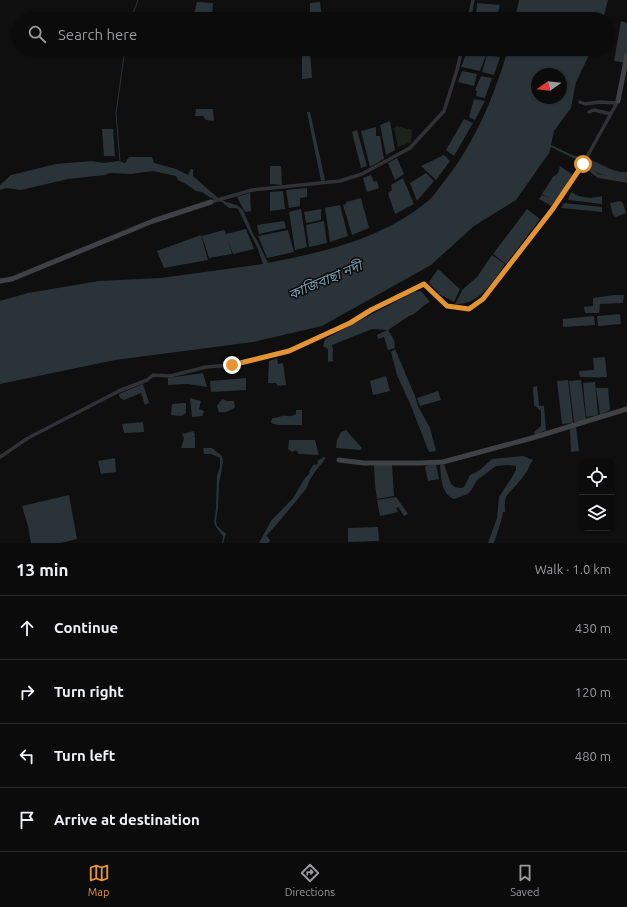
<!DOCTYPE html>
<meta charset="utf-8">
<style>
:root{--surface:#0b0b0c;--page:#19191a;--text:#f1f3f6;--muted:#9a9b9d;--line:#2b2b2d;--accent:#e49433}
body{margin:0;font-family:Ubuntu,"Noto Sans Bengali",sans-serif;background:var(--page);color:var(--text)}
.controls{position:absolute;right:12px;bottom:12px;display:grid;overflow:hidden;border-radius:8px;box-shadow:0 1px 3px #0004}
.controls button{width:36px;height:36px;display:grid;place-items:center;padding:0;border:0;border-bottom:1px solid var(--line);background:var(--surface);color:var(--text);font:20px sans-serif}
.compass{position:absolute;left:531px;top:68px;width:36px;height:36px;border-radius:50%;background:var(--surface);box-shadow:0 1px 3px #0004;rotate:256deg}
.stop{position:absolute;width:12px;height:12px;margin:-9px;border:3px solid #e49433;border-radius:50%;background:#fff}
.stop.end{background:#e49433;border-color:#fff;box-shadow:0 1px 4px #0008}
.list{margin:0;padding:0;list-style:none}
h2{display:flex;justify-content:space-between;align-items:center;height:52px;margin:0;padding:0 16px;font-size:17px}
h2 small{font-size:13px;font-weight:400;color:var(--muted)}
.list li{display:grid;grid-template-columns:26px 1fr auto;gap:12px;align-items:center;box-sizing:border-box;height:64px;padding:0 16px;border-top:1px solid var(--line)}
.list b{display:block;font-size:15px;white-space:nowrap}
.list em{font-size:13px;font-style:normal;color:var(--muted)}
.icon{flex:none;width:22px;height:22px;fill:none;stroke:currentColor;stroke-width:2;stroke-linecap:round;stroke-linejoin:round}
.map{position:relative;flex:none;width:627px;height:543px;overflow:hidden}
.search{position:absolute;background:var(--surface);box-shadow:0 1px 3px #0004;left:12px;right:12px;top:12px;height:44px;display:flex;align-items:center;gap:10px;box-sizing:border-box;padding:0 14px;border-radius:22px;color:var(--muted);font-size:15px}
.sheet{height:308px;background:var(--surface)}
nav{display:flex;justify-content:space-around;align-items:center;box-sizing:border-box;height:56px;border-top:1px solid var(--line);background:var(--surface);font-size:11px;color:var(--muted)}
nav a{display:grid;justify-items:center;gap:2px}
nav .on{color:var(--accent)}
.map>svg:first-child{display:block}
.green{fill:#1c231c}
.water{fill:#2a3338;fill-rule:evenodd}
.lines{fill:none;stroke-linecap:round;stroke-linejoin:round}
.stream{stroke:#2a3338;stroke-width:1}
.street{stroke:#313235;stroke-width:3.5}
.secondary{stroke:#3f4145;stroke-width:5}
.route{stroke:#e49433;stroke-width:5}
.labels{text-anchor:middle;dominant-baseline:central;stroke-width:3;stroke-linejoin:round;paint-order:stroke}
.water-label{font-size:14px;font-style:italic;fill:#7999aa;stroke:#0a0a0b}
</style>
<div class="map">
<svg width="627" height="543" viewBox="0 0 627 543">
<rect width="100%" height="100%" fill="#0f0f10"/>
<path class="green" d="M 397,126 L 412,130 L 411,142 L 398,147 L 394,128 Z"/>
<path class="water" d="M 519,0 L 608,0 L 603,19 L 515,19 Z
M 197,2 L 213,3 L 212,18 L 204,17 L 204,14 L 201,14 L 201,15 L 194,14 Z
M 320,2 L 322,17 L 310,17 L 310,3 Z
M 477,3 L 500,5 L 497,17 L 486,15 L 476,15 Z
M 621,21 L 627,23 L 627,55 L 626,63 L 614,61 Z
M 508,49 L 592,49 L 576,82 L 571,108 L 554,131 L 551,145 L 572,155 L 583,158 L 581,162 L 551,147 L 549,153 L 516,200 L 474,226 L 431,265 L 322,326 L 253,342 L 115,360 L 0,384 L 0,301 L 28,293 L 99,281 L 161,278 L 263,264 L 258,249 L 238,209 L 235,208 L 229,208 L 222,202 L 209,197 L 202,192 L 196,191 L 186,184 L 178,180 L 176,176 L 153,171 L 131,174 L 110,173 L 105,175 L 68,179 L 21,190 L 6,188 L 0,190 L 0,185 L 11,175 L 56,164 L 92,161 L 104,163 L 118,161 L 125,163 L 129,157 L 152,157 L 154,163 L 176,169 L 188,175 L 191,169 L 193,169 L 193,176 L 217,197 L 226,202 L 237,205 L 243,210 L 253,234 L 258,242 L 268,263 C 324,252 382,239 428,201 C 434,196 438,189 443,183 C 475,143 494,97 508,49 ZM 537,74 L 561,74 L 561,98 L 537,98 Z
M 310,51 L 312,78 L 302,79 L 302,52 Z
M 467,52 L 486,55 L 480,71 L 461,67 Z
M 487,55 L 500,57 L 494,75 L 482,72 Z
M 462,71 L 477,74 L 474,86 L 458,82 Z
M 481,76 L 492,78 L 485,98 L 476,96 L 477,91 L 475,90 Z
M 474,99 L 485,101 L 475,120 L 469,117 Z
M 196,109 L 213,109 L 214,121 L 206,120 L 203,116 L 195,116 Z
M 307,112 L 310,112 L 325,180 L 321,181 Z
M 464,119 L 473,123 L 454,156 L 446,150 Z
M 390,121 L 395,150 L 386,155 L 380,125 Z
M 376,127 L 376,136 L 380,136 L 384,159 L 370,167 L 361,131 Z
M 102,129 L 113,129 L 115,156 L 104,156 Z
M 357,130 L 367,166 L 361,168 L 352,132 Z
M 444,155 L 450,161 L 436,180 L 421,166 Z
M 397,158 L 404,174 L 395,180 L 388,163 Z
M 587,159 C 601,162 613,174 627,172 L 627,179 C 614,178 587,175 587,159 Z
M 270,166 L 281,166 L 282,185 L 270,184 Z
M 560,166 L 573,175 L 557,201 L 555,200 L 551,206 L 539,199 L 542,195 L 550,198 L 542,194 L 553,177 L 558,173 Z
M 426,173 L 434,181 L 417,201 L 410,183 Z
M 371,175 L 374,182 L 377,181 L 379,188 L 367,192 L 363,178 Z
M 403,178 L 414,204 L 395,214 L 388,193 L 392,190 L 391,185 Z
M 307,188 L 307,197 L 300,198 L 300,206 L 289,208 L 286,190 Z
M 283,191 L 285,209 L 270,211 L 270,192 Z
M 571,192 C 580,198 591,199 602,196 L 602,204 L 568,200 Z
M 250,193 L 251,211 L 245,212 L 237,197 Z
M 361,198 L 369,228 L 352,235 L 343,205 L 346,204 L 346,202 Z
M 620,201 L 623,203 L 626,213 L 616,217 L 613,215 L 610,203 Z
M 564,203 L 602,207 L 602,212 L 561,208 Z
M 340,205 L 348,236 L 330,242 L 325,208 Z
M 301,209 L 307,247 L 295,250 L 289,212 Z
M 321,209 L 321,220 L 306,223 L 304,212 Z
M 527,209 L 540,219 L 506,264 L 493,254 Z
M 284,221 L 286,228 L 259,234 L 257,225 Z
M 324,221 L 327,243 L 309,247 L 306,225 Z
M 246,229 L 254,249 L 233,254 L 228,240 L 232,254 L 209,258 L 202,236 L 224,230 L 226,234 Z
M 288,230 L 294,252 L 267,258 L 258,236 Z
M 201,235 L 208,260 L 164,268 L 157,251 Z
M 492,255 L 505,264 C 494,281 478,306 455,304 L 463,289 L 477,277 Z
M 438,269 L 460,289 L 454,302 L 441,295 L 430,284 L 429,282 Z
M 421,291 L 430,302 C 422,305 417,314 409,316 L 388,330 L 394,340 L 395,348 L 388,350 L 384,337 L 378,339 L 377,335 L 387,330 L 372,329 L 332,345 C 334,350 332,355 333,361 L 328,362 L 328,349 L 323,346 L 325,339 L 414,292 Z
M 614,295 L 624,295 L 623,303 L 600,304 L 599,313 L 585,313 L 584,307 L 593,306 L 593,298 Z
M 620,314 L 621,324 L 598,326 L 597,316 Z
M 594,316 L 595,325 L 563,327 L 563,319 Z
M 395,349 L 415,396 L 418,406 L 430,428 L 436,451 L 429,452 L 411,406 L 397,375 L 391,352 Z
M 605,357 L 607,377 C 598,378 589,377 580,377 L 579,371 L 594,370 L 593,358 Z
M 277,358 L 278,364 L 283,363 L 286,385 L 278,386 L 276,383 L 268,383 L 269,361 Z
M 203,373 L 207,387 L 188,384 L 168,385 L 168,378 Z
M 386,376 L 390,391 L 373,395 L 370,381 Z
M 246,378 L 246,390 L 211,392 L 210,381 Z
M 568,380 L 573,423 L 562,424 L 557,381 Z
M 581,380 L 586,420 L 574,422 L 569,381 Z
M 595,382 L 598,415 L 587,417 L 586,415 L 583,383 Z
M 143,384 L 149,403 L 145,405 L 141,393 L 124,400 L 120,398 L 119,394 Z
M 537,386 L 539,404 L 539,406 L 544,406 L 546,430 L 535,435 L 534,432 L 541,426 L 541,411 L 534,405 L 533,387 Z
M 596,388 L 608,388 L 610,410 L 600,415 Z
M 438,391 L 441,400 L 420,406 L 417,398 Z
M 190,398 L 201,401 L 199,409 L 204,411 L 202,416 L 192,417 Z
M 222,399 L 227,401 L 234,401 L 235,407 C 230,411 226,413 219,412 L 217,406 Z
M 182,403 L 186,403 L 186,413 L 181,416 L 171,415 L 172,404 Z
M 296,410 L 302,410 L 302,425 L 278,425 L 271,423 L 272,418 C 277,418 278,417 282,416 C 288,415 289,418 296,414 Z
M 143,422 L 144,432 L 124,433 L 122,424 Z
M 576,427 L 579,451 L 571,452 L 570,429 Z
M 346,430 L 362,448 L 361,450 L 336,448 L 337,440 L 341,432 Z
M 194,431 L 195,436 L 193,437 L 195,437 L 195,448 L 181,448 L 184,438 L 182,434 Z
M 289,440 L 315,440 L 319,455 L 299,454 L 296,450 L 292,452 L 288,449 Z
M 203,448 L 212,448 L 222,456 L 223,462 L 219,484 L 218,508 L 216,521 L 217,526 L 226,534 L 223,543 L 222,543 L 223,536 L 216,527 L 214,522 L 216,509 L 217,476 L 220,467 L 220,458 L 211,454 L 204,454 Z
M 523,456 L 533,460 L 532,462 L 530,464 C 528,474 514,487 507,495 C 504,499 505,507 505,512 L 503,512 L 502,518 L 494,543 L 488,543 L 497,518 L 499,497 L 512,477 L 516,470 L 516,466 L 508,465 L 496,466 L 477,480 L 472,489 L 468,494 L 454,499 C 441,494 441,476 440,465 L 444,464 L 451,484 L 455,487 L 461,488 L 464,487 L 470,475 L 480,470 L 492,459 Z
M 324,457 L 326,458 C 321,464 315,471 311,478 C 308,482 308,486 306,489 C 293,505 280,521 266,536 L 268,537 L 270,541 L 268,543 L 259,543 L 271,521 L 293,498 L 305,478 L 310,473 L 309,472 L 313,465 L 318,464 L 317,461 Z
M 115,458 L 116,472 L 101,474 L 98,461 Z
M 436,464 L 439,479 L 428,481 L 425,466 Z
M 374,465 L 392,465 L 394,496 L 377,499 L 375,484 Z
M 69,495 L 77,539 L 61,543 L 31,543 L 28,526 L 22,506 Z
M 396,497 L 408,514 L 404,516 L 398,507 L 396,508 L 398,512 L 380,516 L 377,500 Z
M 378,527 L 379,541 L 348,542 L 348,528 Z"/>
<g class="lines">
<path class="stream" d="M 131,19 L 138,0
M 120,162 L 116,113 L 125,49"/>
<path class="street" d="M 469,19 L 473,0
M 580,102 L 585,104 L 600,102 L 617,103
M 589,112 L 594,110 L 611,114
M 583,164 L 598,176 L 627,181
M 211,202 L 252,190 L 340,181 L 362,174 L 410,148 L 444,111 L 457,70 L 462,49
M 0,457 L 28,438 L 119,391 L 147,380 L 153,375 L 170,376 L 206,367 L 232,365 L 289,351 L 350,323 L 371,310 L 423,284 L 447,306 L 469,309 L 483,299 L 552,210 L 583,164 L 618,101"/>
<path class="secondary" d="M 618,101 L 627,55
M 0,281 L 12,279 L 153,221 L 211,202
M 339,460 L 364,463 L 419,463 L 443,462 L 532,438 L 627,409"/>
</g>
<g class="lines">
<path class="route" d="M 232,365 L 289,351 L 350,323 L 371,310 L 424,284 L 447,306 L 469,309 L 483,299 L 552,210 L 583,164"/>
</g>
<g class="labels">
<g class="water-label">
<text transform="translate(325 280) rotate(-23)">কাজিবাছা নদী</text>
</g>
</g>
</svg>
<div class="controls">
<button><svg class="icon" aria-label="locate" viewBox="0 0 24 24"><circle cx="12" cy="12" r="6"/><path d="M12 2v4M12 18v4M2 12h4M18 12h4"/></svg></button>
<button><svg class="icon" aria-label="layers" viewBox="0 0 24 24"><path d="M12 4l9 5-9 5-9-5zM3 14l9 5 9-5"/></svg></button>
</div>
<svg class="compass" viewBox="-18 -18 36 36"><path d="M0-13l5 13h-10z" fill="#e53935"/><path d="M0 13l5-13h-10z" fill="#9a9b9d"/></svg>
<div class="stop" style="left:583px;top:164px"></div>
<div class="stop end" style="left:232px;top:365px"></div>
<div class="search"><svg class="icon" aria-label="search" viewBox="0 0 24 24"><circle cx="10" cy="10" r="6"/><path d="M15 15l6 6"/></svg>Search here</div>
</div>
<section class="sheet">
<h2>13 min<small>Walk · 1.0 km</small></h2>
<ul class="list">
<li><svg class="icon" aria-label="ahead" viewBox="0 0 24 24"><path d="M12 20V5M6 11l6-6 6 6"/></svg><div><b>Continue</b></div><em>430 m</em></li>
<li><svg class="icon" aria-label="right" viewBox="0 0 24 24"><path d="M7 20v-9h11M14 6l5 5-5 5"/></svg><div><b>Turn right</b></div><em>120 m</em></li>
<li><svg class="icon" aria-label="left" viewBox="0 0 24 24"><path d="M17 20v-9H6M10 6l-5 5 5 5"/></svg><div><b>Turn left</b></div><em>480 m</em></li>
<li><svg class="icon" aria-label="arrive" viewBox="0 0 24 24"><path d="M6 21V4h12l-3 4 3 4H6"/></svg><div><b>Arrive at destination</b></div></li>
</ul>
</section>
<nav>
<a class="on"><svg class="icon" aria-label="map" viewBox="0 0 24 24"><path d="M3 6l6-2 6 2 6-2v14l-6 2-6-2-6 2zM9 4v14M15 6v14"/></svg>Map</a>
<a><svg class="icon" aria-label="directions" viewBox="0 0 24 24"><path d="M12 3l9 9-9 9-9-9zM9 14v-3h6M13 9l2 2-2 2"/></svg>Directions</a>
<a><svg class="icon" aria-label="saved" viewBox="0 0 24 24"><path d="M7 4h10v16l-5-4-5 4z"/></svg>Saved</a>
</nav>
